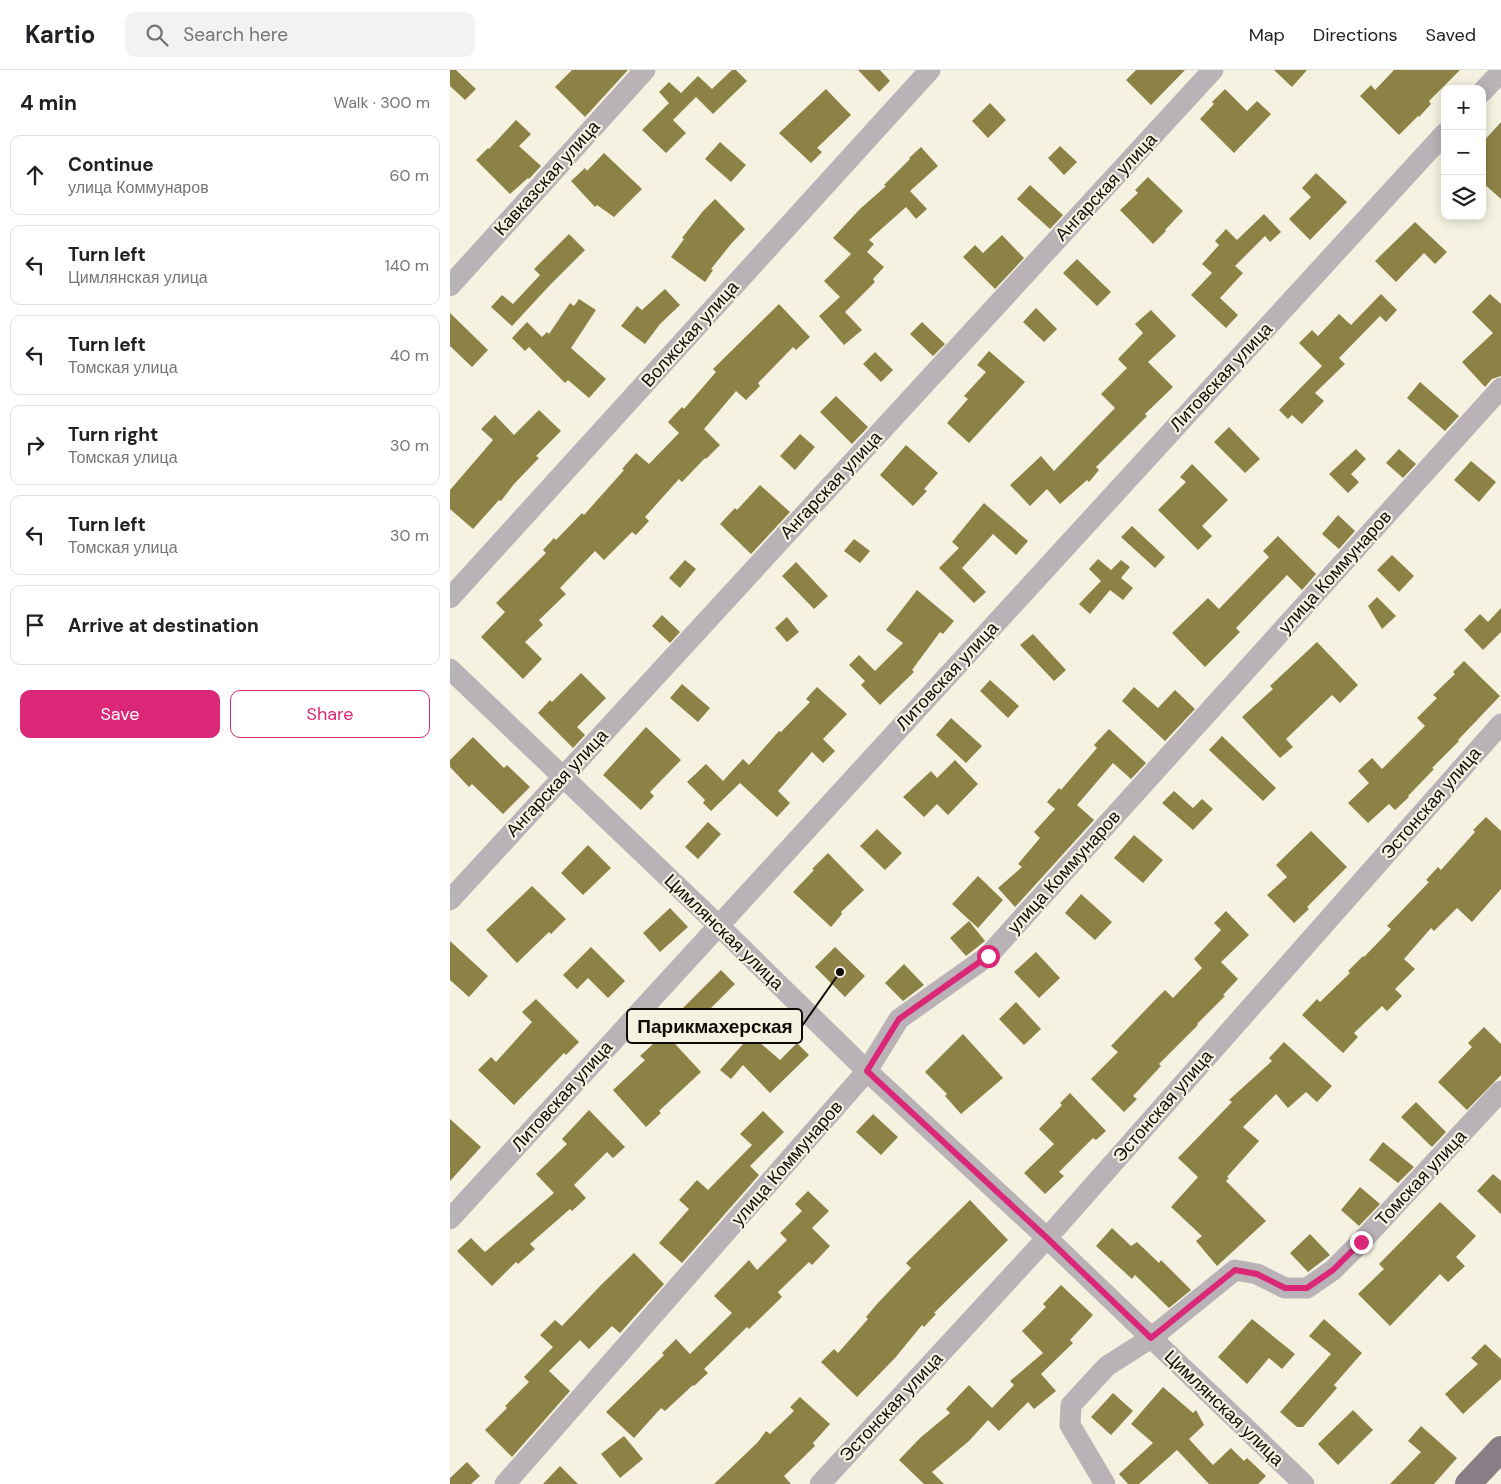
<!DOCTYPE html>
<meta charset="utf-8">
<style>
:root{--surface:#fff;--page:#f2f2f2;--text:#202124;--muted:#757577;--line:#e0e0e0;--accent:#db2777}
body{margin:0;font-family:"DM Sans",sans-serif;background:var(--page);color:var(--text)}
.controls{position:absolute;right:15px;top:15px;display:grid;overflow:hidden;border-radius:10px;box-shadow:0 2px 12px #0003}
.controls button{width:45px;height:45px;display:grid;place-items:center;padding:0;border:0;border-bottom:1px solid var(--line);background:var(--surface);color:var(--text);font:25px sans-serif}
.stop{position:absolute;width:15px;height:15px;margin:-11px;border:4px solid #db2777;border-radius:50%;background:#fff}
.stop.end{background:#db2777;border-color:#fff;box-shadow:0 1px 5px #0008}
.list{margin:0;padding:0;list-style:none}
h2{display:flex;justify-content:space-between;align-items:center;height:65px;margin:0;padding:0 20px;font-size:21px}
h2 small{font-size:16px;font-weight:400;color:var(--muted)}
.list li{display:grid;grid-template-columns:32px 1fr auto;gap:15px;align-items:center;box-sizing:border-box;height:80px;margin:0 10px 10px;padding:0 10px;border:1px solid var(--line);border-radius:10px}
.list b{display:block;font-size:19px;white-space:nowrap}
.list p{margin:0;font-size:16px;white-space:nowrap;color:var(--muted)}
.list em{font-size:16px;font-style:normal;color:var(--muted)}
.actions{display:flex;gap:10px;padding:15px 20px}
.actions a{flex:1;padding:11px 0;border:1px solid var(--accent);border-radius:10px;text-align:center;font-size:18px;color:var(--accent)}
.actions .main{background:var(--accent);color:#fff}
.icon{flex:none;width:28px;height:28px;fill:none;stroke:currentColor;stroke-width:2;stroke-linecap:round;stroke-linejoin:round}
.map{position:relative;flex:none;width:1051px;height:1414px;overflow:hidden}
header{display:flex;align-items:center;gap:30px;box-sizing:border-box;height:70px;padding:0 25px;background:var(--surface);border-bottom:1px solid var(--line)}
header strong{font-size:24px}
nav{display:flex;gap:28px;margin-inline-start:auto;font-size:18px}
.search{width:350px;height:45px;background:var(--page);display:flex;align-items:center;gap:12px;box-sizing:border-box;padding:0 18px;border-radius:10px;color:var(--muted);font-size:19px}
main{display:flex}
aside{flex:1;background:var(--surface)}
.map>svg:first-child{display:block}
.building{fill:#8d8245}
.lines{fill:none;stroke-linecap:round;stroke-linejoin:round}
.minor{stroke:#b9b2b7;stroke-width:21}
.major{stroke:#897e86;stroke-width:26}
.route{stroke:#db2777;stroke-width:6}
.labels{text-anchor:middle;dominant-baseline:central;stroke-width:4.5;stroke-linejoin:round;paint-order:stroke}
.street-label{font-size:18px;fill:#0d0c07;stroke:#f5f2e1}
.leader{fill:none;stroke:#0d0c07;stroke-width:2}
.callout-dot{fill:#0d0c07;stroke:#f5f2e1;stroke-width:2}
.callout{fill:#f5f2e1;stroke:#0d0c07;stroke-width:2}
.callout-label{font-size:19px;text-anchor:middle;font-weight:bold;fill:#0d0c07}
</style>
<header>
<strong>Kartio</strong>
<div class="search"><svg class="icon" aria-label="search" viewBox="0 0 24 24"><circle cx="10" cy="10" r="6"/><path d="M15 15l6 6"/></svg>Search here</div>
<nav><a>Map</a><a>Directions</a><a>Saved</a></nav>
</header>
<main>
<aside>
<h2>4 min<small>Walk · 300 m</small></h2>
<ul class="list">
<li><svg class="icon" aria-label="ahead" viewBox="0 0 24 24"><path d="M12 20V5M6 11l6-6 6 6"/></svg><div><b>Continue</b><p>улица Коммунаров</p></div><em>60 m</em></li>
<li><svg class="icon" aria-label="left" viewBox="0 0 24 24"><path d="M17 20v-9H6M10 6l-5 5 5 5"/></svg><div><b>Turn left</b><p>Цимлянская улица</p></div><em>140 m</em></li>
<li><svg class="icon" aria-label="left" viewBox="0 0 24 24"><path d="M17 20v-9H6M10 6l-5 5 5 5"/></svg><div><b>Turn left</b><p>Томская улица</p></div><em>40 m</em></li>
<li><svg class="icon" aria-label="right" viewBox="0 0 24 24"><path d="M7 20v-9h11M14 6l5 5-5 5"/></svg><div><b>Turn right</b><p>Томская улица</p></div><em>30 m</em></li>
<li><svg class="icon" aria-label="left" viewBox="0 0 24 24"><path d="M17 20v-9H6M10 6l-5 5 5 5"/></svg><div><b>Turn left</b><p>Томская улица</p></div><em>30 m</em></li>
<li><svg class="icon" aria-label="arrive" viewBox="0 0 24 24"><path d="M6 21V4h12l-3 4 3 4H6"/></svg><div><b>Arrive at destination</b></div></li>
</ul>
<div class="actions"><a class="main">Save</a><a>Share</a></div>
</aside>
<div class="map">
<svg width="1051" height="1414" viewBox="0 0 1051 1414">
<rect width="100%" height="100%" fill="#f5f2e1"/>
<path class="building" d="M 0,0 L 6,0 L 26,19 L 15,30 L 0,16 Z
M 122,0 L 178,0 L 135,47 L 105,17 Z
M 282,0 L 286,0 L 297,11 L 263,44 L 246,27 L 223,50 L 236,63 L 216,83 L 192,60 L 219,33 L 209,22 L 219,12 L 231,23 L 248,6 L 262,19 Z
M 408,0 L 430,0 L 440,11 L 429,22 Z
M 686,0 L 735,0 L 701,35 L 676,10 Z
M 824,0 L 857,0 L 842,17 Z
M 944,0 L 1010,0 L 979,31 L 981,34 L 969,47 L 968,46 L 949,65 L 910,26 L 921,15 L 925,20 Z
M 376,19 L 401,45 L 367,78 L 372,82 L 361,93 L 329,63 Z
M 775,19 L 797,41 L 807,31 L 821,44 L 784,83 L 750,49 L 764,34 L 762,32 Z
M 540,33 L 556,50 L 538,68 L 522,51 Z
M 66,50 L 81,64 L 69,76 L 91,96 L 79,109 L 78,108 L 60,124 L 26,90 L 38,78 L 39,79 Z
M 1051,52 L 1051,129 L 1032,112 L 1032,73 Z
M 270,72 L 296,95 L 281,112 L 255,89 Z
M 610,76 L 627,92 L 614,105 L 598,88 Z
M 471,77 L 488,96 L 460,121 L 477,139 L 466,149 L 456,137 L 419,170 L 424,174 L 417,182 L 434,197 L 423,209 L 425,212 L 395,242 L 412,260 L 394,275 L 369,246 L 390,227 L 374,211 L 401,184 L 383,168 L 410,139 L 436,116 L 434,115 L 460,89 L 459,88 Z
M 154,83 L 192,119 L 164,147 L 147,135 L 145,137 L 121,111 L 135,98 L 137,101 Z
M 866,103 L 897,132 L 860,170 L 839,149 L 861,127 L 852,118 Z
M 698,107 L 733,141 L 715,160 L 716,161 L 703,174 L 670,140 L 688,123 L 685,120 Z
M 580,115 L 613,145 L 600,159 L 567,129 Z
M 265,129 L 295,159 L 281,174 L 261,199 L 263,200 L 255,212 L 221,187 L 234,169 L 232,168 L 253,141 Z
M 814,144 L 831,162 L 820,172 L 815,166 L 785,196 L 793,203 L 770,228 L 788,245 L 776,258 L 741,225 L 762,203 L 752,194 L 769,175 L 765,171 L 776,159 L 787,170 Z
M 965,152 L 997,182 L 985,194 L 974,183 L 946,212 L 925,191 Z
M 119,164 L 135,180 L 100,215 L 62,256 L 41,237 L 52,225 L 63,234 L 90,205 L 84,199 Z
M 552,165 L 574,188 L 545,219 L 513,187 L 525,175 L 533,183 Z
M 627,189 L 661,222 L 647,236 L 613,203 Z
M 215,219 L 230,235 L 210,254 L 195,274 L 171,256 L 187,236 L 192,240 Z
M 931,224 L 947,240 L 936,252 L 930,246 L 889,288 L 895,294 L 865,323 L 874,331 L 852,354 L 842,345 L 838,349 L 829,340 L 872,296 L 849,273 L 862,260 L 868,266 L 889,244 L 901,255 Z
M 1040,224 L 1051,234 L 1051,306 L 1042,309 L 1035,317 L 1012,292 L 1043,263 L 1022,242 Z
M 129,229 L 146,240 L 121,278 L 156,309 L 139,328 L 118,310 L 115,313 L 79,277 L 75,281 L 62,268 L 77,252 L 92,267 L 97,262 L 99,264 L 120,233 L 124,236 Z
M 329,234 L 360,267 L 346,280 L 343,277 L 308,313 L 310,316 L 296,330 L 286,321 L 254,359 L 270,375 L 256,389 L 255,388 L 232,412 L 229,409 L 195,447 L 199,451 L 186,465 L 182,462 L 154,490 L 145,481 L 110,518 L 116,524 L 89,550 L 93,555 L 75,572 L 92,589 L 73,609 L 31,567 L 55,542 L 46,533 L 96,483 L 93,480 L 104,468 L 106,470 L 132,443 L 134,445 L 174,400 L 172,399 L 186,383 L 199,394 L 229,363 L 218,352 L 232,337 L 234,339 L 266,302 L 263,299 Z
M 586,238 L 607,259 L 594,272 L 573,252 Z
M 701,240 L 726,266 L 698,292 L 723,317 L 695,344 L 697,346 L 646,397 L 649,400 L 639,412 L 637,410 L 610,434 L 597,419 L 580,436 L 560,415 L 591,386 L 604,401 L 665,338 L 651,324 L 677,298 L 668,289 L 693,263 L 685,254 Z
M 0,243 L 38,280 L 22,297 L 0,276 Z
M 472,252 L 495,274 L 483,286 L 460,264 Z
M 539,281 L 575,312 L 519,373 L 497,353 L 518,329 L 514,326 L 536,302 L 527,295 Z
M 425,282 L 443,300 L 431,312 L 413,294 Z
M 970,312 L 1009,346 L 995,361 L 957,328 Z
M 386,326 L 418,357 L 402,374 L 370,342 Z
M 89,340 L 111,361 L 86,386 L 89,388 L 64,414 L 51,431 L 49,430 L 23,459 L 0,439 L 0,420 L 43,370 L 31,359 L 45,345 L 64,365 Z
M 779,357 L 810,389 L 795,403 L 764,372 Z
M 350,364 L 365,377 L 345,400 L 330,386 Z
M 456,375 L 488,403 L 474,419 L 477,421 L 463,436 L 430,405 Z
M 906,379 L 916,389 L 901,404 L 909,412 L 898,423 L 879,404 Z
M 949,379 L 966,394 L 953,408 L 936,393 Z
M 1021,391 L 1046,412 L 1029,432 L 1004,410 Z
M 742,394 L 778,430 L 752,456 L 762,466 L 748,480 L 708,440 L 736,412 L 730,407 Z
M 310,415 L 340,442 L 301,484 L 270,454 L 285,438 L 287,440 Z
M 534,433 L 578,471 L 566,485 L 543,464 L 512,498 L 536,522 L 524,533 L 489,498 L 509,478 L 502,472 Z
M 888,445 L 905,461 L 889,479 L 872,464 Z
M 682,456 L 715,487 L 705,498 L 671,467 Z
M 828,466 L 866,504 L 852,520 L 837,505 L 786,558 L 790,562 L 755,597 L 722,563 L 758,528 L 769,539 L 819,487 L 813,481 Z
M 404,469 L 420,481 L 410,493 L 394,481 Z
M 942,485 L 964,506 L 949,522 L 927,500 Z
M 648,489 L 661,500 L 671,490 L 680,497 L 671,508 L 683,518 L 673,530 L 660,520 L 640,544 L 629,534 L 651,511 L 639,499 Z
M 235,490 L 246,499 L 230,518 L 219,508 Z
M 346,492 L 378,526 L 364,539 L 332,506 Z
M 467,520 L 504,551 L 493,564 L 490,562 L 462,600 L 464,602 L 430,635 L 411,615 L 415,611 L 399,595 L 409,585 L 425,601 L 453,573 L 436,560 Z
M 927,527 L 946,546 L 932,559 L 918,536 Z
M 1051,538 L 1051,562 L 1033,580 L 1014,560 L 1030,544 L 1038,552 Z
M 212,545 L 230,562 L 220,573 L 202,556 Z
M 337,547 L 349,562 L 337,572 L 325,558 Z
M 583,564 L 616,600 L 604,611 L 570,575 Z
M 867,572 L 908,615 L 890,633 L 882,625 L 836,669 L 843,677 L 830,688 L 792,647 L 823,619 L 820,616 Z
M 1014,591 L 1050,626 L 1008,670 L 1009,671 L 982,698 L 984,699 L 958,726 L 959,727 L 945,740 L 939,734 L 918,753 L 898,733 L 919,713 L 908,701 L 922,688 L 932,699 L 975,656 L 967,648 L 987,628 L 983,625 L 1005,604 L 1003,602 Z
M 131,603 L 156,628 L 127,657 L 135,665 L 123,678 L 88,643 L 100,630 L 102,632 Z
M 540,610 L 569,636 L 558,648 L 530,621 Z
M 232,614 L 260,638 L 248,652 L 220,628 Z
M 367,617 L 397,644 L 373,669 L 385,681 L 373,693 L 362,682 L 328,721 L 340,733 L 327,747 L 290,713 L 261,741 L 253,733 L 255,730 L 237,712 L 256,694 L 273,711 L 293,689 L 299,695 L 329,661 L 331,662 L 360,632 L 356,629 Z
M 684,617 L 708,638 L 725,620 L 745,639 L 715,671 L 672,631 Z
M 501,648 L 532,676 L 516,693 L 486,665 Z
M 196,657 L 231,690 L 200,722 L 204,726 L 191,740 L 153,705 Z
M 659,659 L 696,693 L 681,709 L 663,693 L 627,735 L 644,750 L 565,837 L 548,818 L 572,797 L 568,794 L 590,768 L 584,762 L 605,739 L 597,732 L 609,718 L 611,720 L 647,678 L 644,675 Z
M 772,666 L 826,718 L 813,731 L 759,680 Z
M 23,667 L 54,698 L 57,695 L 80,717 L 53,744 L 22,714 L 19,717 L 0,697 L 0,690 Z
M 505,690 L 528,714 L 498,745 L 487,734 L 474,747 L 453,727 L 481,701 L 487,708 Z
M 724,721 L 743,738 L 752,729 L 763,739 L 743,760 L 712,733 Z
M 1036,747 L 1051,761 L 1051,819 L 1022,852 L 1007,838 L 984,861 L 981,858 L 954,889 L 965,899 L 945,919 L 952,926 L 937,941 L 932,936 L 904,963 L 908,967 L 893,983 L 852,945 L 867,929 L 870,932 L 900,903 L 898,901 L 913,886 L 914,887 L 941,859 L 937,856 L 979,812 L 976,810 L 988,797 L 991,800 L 1025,762 L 1023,760 Z
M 258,752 L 271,764 L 248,789 L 235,777 Z
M 427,759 L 452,783 L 435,800 L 410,776 Z
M 861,761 L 897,797 L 857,837 L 859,839 L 844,853 L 817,825 L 837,807 L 826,795 Z
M 684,765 L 713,790 L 693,813 L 664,788 Z
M 138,775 L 161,798 L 133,825 L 111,803 Z
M 378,783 L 414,820 L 391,842 L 392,844 L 381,857 L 343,822 L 364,800 L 362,799 Z
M 528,806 L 553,830 L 528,858 L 502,834 Z
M 82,816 L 116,849 L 101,864 L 99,862 L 67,893 L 36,860 Z
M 631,824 L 662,852 L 645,870 L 615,843 Z
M 220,838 L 238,857 L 210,882 L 193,863 Z
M 776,841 L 799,865 L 771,892 L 788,909 L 773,925 L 775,926 L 747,954 L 748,955 L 709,994 L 711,996 L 683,1026 L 687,1029 L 674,1042 L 641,1009 L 668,982 L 661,976 L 705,930 L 715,920 L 723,928 L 752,898 L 744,889 L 771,860 L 764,853 Z
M 519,851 L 535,871 L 516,886 L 500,868 Z
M 0,871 L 38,906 L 19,927 L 0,910 Z
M 141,877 L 175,911 L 158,928 L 138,908 L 127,919 L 113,905 Z
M 385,877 L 415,906 L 395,927 L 365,897 Z
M 586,882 L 610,908 L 589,928 L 564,902 Z
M 454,894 L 474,915 L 453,931 L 435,913 Z
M 271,900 L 285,914 L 247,952 L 233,938 Z
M 86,929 L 129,972 L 116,985 L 114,983 L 64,1035 L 28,1000 L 41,987 L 46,992 L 82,952 L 72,942 Z
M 566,932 L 591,959 L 574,975 L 549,949 Z
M 1034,957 L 1051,974 L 1051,1005 L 1017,1040 L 988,1012 L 1022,977 L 1018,973 Z
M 215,963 L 251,1002 L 209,1041 L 211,1043 L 196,1057 L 163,1020 L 195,990 L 190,986 Z
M 513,964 L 553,1008 L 511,1044 L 495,1026 L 497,1024 L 475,1002 Z
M 301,965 L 330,990 L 347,973 L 359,985 L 320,1023 L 293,995 L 281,1009 L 270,1000 Z
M 834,972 L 882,1016 L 867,1032 L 856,1022 L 838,1038 L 826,1024 L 793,1057 L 809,1071 L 777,1107 L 779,1108 L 776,1111 L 816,1151 L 767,1196 L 746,1171 L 752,1166 L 721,1137 L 748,1107 L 728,1088 L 782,1032 L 779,1030 L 822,991 L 819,988 Z
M 620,1023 L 656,1061 L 646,1070 L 643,1068 L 609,1102 L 614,1106 L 595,1124 L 574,1103 L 604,1074 L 589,1059 L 612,1035 L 610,1033 Z
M 966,1032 L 996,1062 L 982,1077 L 951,1047 Z
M 139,1040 L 175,1077 L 163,1088 L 157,1082 L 124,1115 L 136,1128 L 122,1141 L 120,1139 L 80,1174 L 85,1179 L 68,1194 L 66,1192 L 42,1216 L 7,1181 L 21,1168 L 35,1182 L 104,1123 L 86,1104 L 117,1074 L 112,1069 Z
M 313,1041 L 334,1062 L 300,1096 L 309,1105 L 232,1193 L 209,1173 L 239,1139 L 229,1130 L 247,1110 L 258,1120 L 302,1075 L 290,1064 Z
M 423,1044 L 448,1067 L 431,1085 L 406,1062 Z
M 0,1049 L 31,1077 L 0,1111 Z
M 933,1072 L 964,1097 L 948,1113 L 919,1090 Z
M 1043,1104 L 1051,1111 L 1051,1144 L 1027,1121 Z
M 910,1117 L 930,1134 L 909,1156 L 891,1140 Z
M 358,1121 L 379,1141 L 362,1158 L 380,1176 L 362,1195 L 359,1192 L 328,1222 L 332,1227 L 299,1259 L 297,1257 L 254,1299 L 258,1303 L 244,1316 L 243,1315 L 215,1341 L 211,1338 L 184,1368 L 156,1342 L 214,1285 L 212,1283 L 226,1269 L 240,1284 L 282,1243 L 264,1226 L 299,1190 L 307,1200 L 337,1170 L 330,1163 L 352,1141 L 345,1134 Z
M 520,1130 L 558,1170 L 484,1243 L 486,1244 L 474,1257 L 472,1255 L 445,1288 L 407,1327 L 371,1292 L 384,1279 L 388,1283 L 418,1249 L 416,1247 L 427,1234 L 461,1198 L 456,1193 Z
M 990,1132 L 1026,1166 L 1006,1187 L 1015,1196 L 998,1212 L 990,1204 L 940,1256 L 908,1224 L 934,1199 L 929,1194 Z
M 662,1158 L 681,1176 L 687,1172 L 709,1193 L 711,1190 L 741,1220 L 719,1238 L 685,1205 L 682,1209 L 646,1176 Z
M 860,1164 L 880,1185 L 858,1202 L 840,1183 Z
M 184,1183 L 214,1214 L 170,1263 L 162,1256 L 139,1279 L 130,1270 L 99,1301 L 120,1321 L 62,1387 L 35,1360 L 57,1338 L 55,1336 L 79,1312 L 74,1307 L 103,1277 L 90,1265 L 105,1250 L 112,1256 L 151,1215 Z
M 611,1215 L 643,1245 L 620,1270 L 623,1273 L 591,1304 L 606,1321 L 584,1339 L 578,1332 L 549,1361 L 538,1350 L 519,1371 L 482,1402 L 494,1414 L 474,1414 L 449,1390 L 470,1368 L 500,1343 L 496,1339 L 519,1315 L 542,1338 L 564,1315 L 560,1311 L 593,1283 L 572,1261 L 596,1237 L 593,1234 Z
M 802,1249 L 845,1284 L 832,1299 L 819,1288 L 797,1314 L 768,1287 Z
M 874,1249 L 912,1283 L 884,1315 L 887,1318 L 853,1357 L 847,1357 L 830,1342 L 881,1284 L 859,1266 Z
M 1035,1274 L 1051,1289 L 1051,1309 L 1013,1344 L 995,1324 L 1028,1294 L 1021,1288 Z
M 713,1317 L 743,1343 L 746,1340 L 754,1355 L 739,1369 L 763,1395 L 781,1378 L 794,1391 L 797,1388 L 816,1406 L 808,1414 L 759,1414 L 727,1380 L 689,1414 L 678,1414 L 669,1404 L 703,1373 L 681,1354 Z
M 663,1323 L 683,1341 L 661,1365 L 641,1347 Z
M 350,1327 L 380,1354 L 363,1373 L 365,1376 L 334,1406 L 341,1414 L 264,1414 L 308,1372 L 316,1361 L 320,1364 L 344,1341 L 340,1337 Z
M 903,1340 L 923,1360 L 888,1395 L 868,1374 Z
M 971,1356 L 1007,1388 L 984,1414 L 940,1414 L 971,1382 L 958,1371 Z
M 174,1366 L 193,1389 L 170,1408 L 151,1384 Z
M 17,1392 L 30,1406 L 21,1414 L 0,1414 L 0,1408 Z
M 110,1396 L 128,1414 L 93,1414 Z"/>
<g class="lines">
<path class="minor" d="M 1032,22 L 1051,2
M 0,216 L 195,0
M 0,528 L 480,0
M 0,599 L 268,855 L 417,1001 L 597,1168 L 854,1414
M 0,830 L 763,0
M 0,1149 L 995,63
M 55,1414 L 417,1001 L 449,949 L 538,886 L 1051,318
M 370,1414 L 597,1168 L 1051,654
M 655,1414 L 620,1355 L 621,1335 L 657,1296 L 701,1268 L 785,1200 L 807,1204 L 835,1218 L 857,1218 L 883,1200 L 911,1172 L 1051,1021"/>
<path class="major" d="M 1018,1414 L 1051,1379"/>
</g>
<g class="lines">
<path class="route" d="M 538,886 L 449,949 L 417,1001 L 597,1168 L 701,1268 L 785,1200 L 807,1204 L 835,1218 L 857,1218 L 883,1200 L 911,1172"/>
</g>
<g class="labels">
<g class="street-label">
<text transform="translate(97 108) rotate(-48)">Кавказская улица</text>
<text transform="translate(656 117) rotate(-47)">Ангарская улица</text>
<text transform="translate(240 264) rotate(-48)">Волжская улица</text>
<text transform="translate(771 307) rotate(-47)">Литовская улица</text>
<text transform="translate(381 415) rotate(-47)">Ангарская улица</text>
<text transform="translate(885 502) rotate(-48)">улица Коммунаров</text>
<text transform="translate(497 606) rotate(-47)">Литовская улица</text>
<text transform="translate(107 713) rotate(-47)">Ангарская улица</text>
<text transform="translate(981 733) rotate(-49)">Эстонская улица</text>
<text transform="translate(614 802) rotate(-48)">улица Коммунаров</text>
<text transform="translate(274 862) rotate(44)">Цимлянская улица</text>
<text transform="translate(112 1026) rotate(-48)">Литовская улица</text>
<text transform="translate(713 1036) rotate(-49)">Эстонская улица</text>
<text transform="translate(337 1093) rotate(-49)">улица Коммунаров</text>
<text transform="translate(971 1108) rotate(-47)">Томская улица</text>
<text transform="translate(441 1337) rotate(-47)">Эстонская улица</text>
<text transform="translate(774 1338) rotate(44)">Цимлянская улица</text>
</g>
</g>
<path class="leader" d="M390 902L352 956"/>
<circle class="callout-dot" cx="390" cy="902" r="5"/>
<rect class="callout" x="177" y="939" width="175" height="34" rx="5"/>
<g class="callout-label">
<text x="265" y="963">Парикмахерская</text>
</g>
</svg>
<div class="controls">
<button>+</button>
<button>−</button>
<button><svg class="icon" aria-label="layers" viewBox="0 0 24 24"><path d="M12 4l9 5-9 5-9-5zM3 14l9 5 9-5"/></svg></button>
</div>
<div class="stop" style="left:538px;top:886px"></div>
<div class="stop end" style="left:911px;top:1172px"></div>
</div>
</main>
